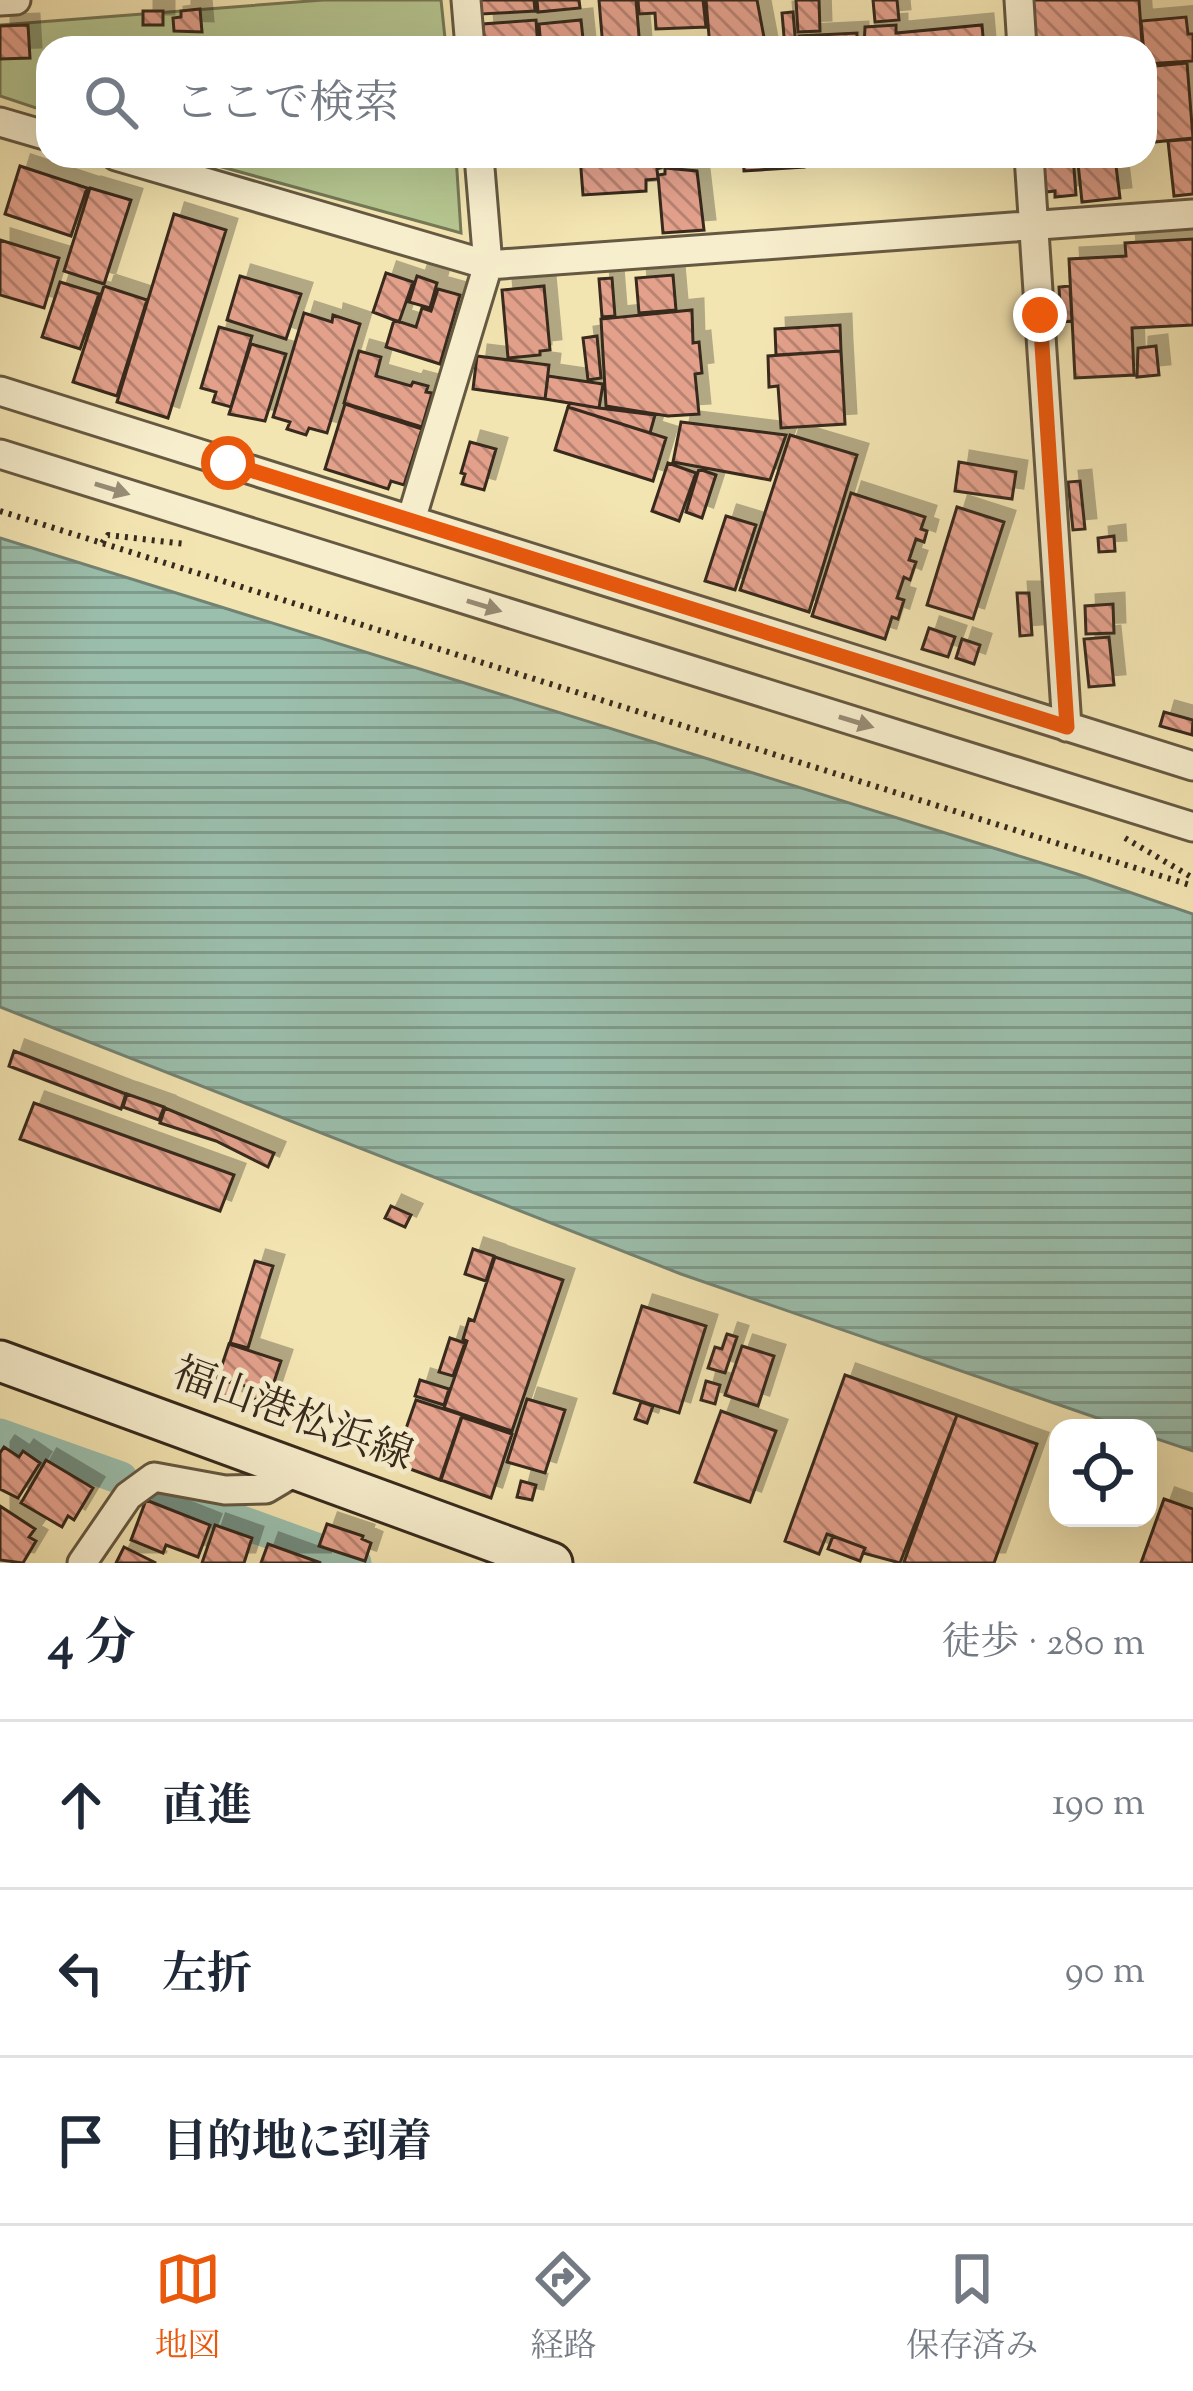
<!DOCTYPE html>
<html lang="ja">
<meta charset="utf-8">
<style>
:root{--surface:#fff;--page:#f6f6f7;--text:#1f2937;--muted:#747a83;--line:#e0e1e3;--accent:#ea580c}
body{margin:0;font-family:"Sorts Mill Goudy","Noto Serif JP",serif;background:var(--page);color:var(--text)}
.controls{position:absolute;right:36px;bottom:36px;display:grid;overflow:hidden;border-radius:24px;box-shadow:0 12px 48px #0002}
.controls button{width:108px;height:108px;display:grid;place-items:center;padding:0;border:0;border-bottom:3px solid var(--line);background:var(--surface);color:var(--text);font:60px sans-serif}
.stop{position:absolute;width:36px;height:36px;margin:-27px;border:9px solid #ea580c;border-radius:50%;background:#fff}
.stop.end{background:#ea580c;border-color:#fff;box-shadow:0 3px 12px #0008}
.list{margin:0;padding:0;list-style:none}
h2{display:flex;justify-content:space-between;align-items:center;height:156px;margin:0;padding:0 48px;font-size:51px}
h2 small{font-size:39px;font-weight:400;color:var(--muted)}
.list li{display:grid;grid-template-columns:78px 1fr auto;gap:36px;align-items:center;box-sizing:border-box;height:168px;padding:0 48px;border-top:3px solid var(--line)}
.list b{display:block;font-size:45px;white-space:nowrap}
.list em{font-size:39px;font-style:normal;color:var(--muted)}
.icon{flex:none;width:66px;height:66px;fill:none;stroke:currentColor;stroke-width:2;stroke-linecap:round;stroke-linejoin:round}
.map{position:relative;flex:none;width:1193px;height:1563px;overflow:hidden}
.search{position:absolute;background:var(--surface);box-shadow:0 12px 48px #0002;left:36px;right:36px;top:36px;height:132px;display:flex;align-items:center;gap:30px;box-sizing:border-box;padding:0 42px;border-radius:36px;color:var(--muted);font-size:45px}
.sheet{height:660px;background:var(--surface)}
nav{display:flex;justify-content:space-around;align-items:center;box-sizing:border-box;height:168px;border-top:3px solid var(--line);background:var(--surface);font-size:33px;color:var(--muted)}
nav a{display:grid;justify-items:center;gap:6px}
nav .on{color:var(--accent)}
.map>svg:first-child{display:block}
.green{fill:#b6c690;stroke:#767856;stroke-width:3}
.water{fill:url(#water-rules);stroke:#738373;stroke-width:3}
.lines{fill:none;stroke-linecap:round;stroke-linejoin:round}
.canal{stroke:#9bbfad;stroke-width:33}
.building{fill:url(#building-back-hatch);stroke:#372a1d;stroke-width:3;filter:url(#shadow)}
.minor-casing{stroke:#665942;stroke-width:33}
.secondary-casing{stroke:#372a1d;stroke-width:45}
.path{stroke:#372a1d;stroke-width:6;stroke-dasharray:3 6;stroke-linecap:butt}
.minor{stroke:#f7eecd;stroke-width:27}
.secondary{stroke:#f7eecd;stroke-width:39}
.oneway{fill:#978c75}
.route{stroke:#ea580c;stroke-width:15}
.labels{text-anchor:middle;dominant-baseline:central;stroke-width:10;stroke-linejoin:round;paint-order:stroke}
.street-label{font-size:42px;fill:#372a1d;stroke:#f7eecd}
</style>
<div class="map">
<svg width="1193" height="1563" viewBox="0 0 1193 1563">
<defs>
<pattern id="water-rules" width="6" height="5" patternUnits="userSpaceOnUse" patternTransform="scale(3)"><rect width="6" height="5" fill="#9bbfad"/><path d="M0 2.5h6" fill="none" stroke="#7f9b8c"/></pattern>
<pattern id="building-back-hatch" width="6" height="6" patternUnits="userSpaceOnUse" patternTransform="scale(3)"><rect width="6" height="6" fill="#e3a18c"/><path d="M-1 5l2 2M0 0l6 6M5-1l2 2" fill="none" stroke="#b98372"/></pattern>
<filter id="shadow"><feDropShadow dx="11" dy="-11" stdDeviation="0" flood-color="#0004"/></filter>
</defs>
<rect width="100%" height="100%" fill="#f3e5b2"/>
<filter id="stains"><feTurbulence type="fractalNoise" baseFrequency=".00167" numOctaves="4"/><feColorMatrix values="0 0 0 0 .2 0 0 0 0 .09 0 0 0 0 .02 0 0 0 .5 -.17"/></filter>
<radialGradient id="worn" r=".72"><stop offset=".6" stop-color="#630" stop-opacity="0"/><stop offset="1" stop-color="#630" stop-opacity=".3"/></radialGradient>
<path class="green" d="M 323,0 L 441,0 L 446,48 L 48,48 L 48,112 L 0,96 L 0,25 Z
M 182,156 L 456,156 L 461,233 Z"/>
<path class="water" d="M 0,538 L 1077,874 L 1193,914 L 1193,1451 L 1148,1436 L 1148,1428 L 1126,1428 L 681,1274 L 0,1007 Z"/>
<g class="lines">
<path class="canal" d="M 0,1435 L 121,1478
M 155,1491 L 355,1563"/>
</g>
<path class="building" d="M 480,0 L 534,0 L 535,11 L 481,14 Z
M 537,0 L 579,0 L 580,8 L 538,12 Z
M 599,0 L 636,0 L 640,48 L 603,48 Z
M 638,0 L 703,0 L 706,27 L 656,29 L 655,13 L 639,14 Z
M 706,0 L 757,0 L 766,48 L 710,48 Z
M 796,0 L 819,0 L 820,31 L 798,32 Z
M 873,0 L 897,0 L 899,20 L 875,22 Z
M 1032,0 L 1139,0 L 1142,44 L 1035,48 Z
M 200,9 L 202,32 L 174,31 L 173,18 L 181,17 L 181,11 Z
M 143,11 L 163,11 L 163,25 L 143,25 Z
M 793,12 L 796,48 L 785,48 L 782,13 Z
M 1186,17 L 1188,34 L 1193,34 L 1193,61 L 1145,64 L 1141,21 Z
M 536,20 L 538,48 L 485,48 L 483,24 Z
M 581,20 L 584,48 L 541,48 L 539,24 Z
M 28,25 L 30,58 L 0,59 L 0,26 Z
M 896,25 L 896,33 L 982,25 L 984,48 L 864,48 L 865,27 Z
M 857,33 L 857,48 L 799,48 L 799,36 Z
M 1187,63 L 1193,138 L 1145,143 L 1145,67 Z
M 1193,139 L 1193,194 L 1174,196 L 1168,141 Z
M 580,156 L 680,156 L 681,160 L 657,169 L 658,179 L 646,180 L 646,191 L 583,195 Z
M 743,156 L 804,156 L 804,167 L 744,171 Z
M 1043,156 L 1073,156 L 1076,195 L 1055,197 L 1055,191 L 1046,192 Z
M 1115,158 L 1120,198 L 1082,202 L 1078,163 Z
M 20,166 L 87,188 L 71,236 L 5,214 Z
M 665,168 L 697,171 L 704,230 L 663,233 L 658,175 L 665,174 Z
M 90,188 L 131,200 L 104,284 L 64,271 Z
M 174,214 L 226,230 L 168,418 L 117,402 Z
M 1193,239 L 1193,325 L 1132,328 L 1134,375 L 1075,378 L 1069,259 L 1126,256 L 1125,243 Z
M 0,240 L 59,258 L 44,308 L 0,295 Z
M 386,273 L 413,282 L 399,322 L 373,312 Z
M 673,275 L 676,310 L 639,313 L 636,278 Z
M 240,276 L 301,294 L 286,339 L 227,320 Z
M 417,276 L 437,283 L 430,308 L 409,302 Z
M 612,278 L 615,316 L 602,317 L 599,279 Z
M 60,282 L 99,294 L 80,349 L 42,337 Z
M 104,286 L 147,300 L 117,396 L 73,382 Z
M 544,286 L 550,350 L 540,351 L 540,355 L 508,358 L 502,290 Z
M 1070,286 L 1072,321 L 1061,322 L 1059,287 Z
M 438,289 L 460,295 L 440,364 L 386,347 L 394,320 L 416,327 L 422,308 L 431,311 Z
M 692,310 L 693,343 L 699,342 L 702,373 L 695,374 L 699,414 L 668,416 L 606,406 L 601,319 Z
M 304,313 L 332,322 L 333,315 L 360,324 L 327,433 L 309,428 L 306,435 L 287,429 L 290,422 L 273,417 Z
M 840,325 L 841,351 L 776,355 L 775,329 Z
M 219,327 L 252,336 L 231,407 L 213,402 L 216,392 L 201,388 Z
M 597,336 L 601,378 L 588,380 L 583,338 Z
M 251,344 L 286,354 L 265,421 L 229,414 Z
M 1156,346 L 1159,375 L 1137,377 L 1138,348 Z
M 359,351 L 381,357 L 376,376 L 411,386 L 413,382 L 428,386 L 426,392 L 432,393 L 422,427 L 344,403 Z
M 841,351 L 845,424 L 781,428 L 778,386 L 769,387 L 768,356 Z
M 477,356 L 549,365 L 545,399 L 473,389 Z
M 548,376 L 603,384 L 599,408 L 545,399 Z
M 570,403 L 599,408 L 655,415 L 650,433 L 568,407 Z
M 345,404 L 422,429 L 404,485 L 391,481 L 388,489 L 325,469 Z
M 568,407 L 666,438 L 653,481 L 555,450 Z
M 681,422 L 786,435 L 770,480 L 673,462 Z
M 790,435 L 857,455 L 809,612 L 740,590 Z
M 470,442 L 496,449 L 484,490 L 462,484 L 465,474 L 461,473 Z
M 959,462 L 1016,472 L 1012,499 L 955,491 Z
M 668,463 L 696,473 L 679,521 L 652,511 Z
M 699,469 L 716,475 L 702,518 L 686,512 Z
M 1080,481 L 1085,529 L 1073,530 L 1068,482 Z
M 851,493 L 925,517 L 921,529 L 927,531 L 924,542 L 916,539 L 909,560 L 916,562 L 910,580 L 904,577 L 897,598 L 904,600 L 898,619 L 892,617 L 885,639 L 812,616 Z
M 957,507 L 1004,522 L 973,619 L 927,605 Z
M 726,516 L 756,525 L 735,590 L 705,581 Z
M 1114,536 L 1115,551 L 1099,552 L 1098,538 Z
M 1017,593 L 1029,593 L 1032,635 L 1020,636 Z
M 1113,604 L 1114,633 L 1086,634 L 1085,606 Z
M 929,628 L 955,637 L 948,657 L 922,649 Z
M 1109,637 L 1114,685 L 1089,687 L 1084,639 Z
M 962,639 L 980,645 L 974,664 L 956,658 Z
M 1164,712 L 1193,720 L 1192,735 L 1160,726 Z
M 14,1051 L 126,1094 L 121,1109 L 9,1066 Z
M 127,1094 L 164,1107 L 159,1120 L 123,1107 Z
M 34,1103 L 234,1175 L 220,1211 L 20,1139 Z
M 165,1108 L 274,1153 L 268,1167 L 216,1141 L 160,1123 Z
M 391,1206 L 411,1215 L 405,1227 L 385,1218 Z
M 473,1249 L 494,1256 L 486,1281 L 465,1274 Z
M 495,1257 L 563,1280 L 512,1431 L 444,1408 L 467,1341 L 463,1339 L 469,1319 L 474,1321 Z
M 255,1261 L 273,1266 L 248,1348 L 230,1343 Z
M 642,1306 L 706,1326 L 679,1413 L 614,1393 Z
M 727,1334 L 737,1337 L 725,1373 L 708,1368 L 715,1347 L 722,1349 Z
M 450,1338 L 465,1343 L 453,1376 L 439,1372 Z
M 229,1344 L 281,1361 L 267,1403 L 245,1396 L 248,1387 L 218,1377 Z
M 742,1346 L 774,1356 L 758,1406 L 725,1395 Z
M 845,1375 L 957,1415 L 900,1563 L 863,1553 L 865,1548 L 827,1534 L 819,1554 L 785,1541 Z
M 217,1378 L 238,1385 L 232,1402 L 211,1395 Z
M 420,1380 L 449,1389 L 444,1405 L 415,1396 Z
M 706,1381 L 720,1385 L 715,1404 L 701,1400 Z
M 527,1399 L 565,1410 L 545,1473 L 507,1462 Z
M 416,1400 L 462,1415 L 440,1480 L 394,1463 Z
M 641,1402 L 653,1406 L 647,1423 L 635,1419 Z
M 721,1411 L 776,1431 L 750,1502 L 695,1482 Z
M 957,1415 L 1037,1444 L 994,1563 L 907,1563 L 904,1562 Z
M 462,1417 L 512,1434 L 491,1498 L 441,1480 Z
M 4,1447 L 19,1457 L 23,1451 L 40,1463 L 18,1498 L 0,1489 L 0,1453 Z
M 46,1460 L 93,1488 L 74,1520 L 68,1516 L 62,1527 L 21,1503 Z
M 521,1481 L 536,1485 L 532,1500 L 517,1497 Z
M 1164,1499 L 1193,1509 L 1193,1563 L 1141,1563 Z
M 146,1500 L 210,1525 L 198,1557 L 166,1545 L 163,1553 L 131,1540 Z
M 0,1506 L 35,1529 L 29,1537 L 36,1541 L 23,1563 L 0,1560 Z
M 327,1524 L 363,1536 L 362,1539 L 371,1543 L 365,1561 L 319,1546 Z
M 215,1525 L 252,1538 L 244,1563 L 202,1563 Z
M 833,1536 L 865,1548 L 860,1561 L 828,1549 Z
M 268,1544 L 321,1563 L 261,1563 Z
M 124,1547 L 156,1563 L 116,1563 Z"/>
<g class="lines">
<g class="minor-casing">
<path id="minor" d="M 466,0 L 470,48
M 1019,0 L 1022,48
M 0,1 L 16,0
M 0,122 L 48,136
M 116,156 L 488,265 L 1193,214
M 1029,156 L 1067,727
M 0,391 L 1193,766
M 0,454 L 1193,827
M 411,520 L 488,265 L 479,156
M 82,1563 L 128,1496 L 154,1477 L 225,1490 L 266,1489 L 298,1470"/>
</g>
<g class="secondary-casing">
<path id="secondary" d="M 0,1361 L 552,1563"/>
</g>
<path class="path" d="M 0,511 L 1193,886
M 102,543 L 108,535 L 185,544
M 1125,838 L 1193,878"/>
<use href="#minor" class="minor"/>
<use href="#secondary" class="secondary"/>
</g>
<defs><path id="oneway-solid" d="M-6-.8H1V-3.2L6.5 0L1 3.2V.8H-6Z" transform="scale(3)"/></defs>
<g class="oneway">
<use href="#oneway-solid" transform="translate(112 489) rotate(17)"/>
<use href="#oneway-solid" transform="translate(484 606) rotate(17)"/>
<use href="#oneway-solid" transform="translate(856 722) rotate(17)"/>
</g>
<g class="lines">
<path class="route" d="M 228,463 L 1067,727 L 1040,315"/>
</g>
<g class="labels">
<g class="street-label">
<text transform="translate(292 1417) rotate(20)">福山港松浜線</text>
</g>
</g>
<rect width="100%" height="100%" filter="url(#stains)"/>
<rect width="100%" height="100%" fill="url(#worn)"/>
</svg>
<div class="controls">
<button><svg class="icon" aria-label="locate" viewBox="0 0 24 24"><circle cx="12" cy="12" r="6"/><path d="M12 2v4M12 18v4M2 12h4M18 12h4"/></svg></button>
</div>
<div class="stop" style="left:228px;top:463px"></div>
<div class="stop end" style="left:1040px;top:315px"></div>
<div class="search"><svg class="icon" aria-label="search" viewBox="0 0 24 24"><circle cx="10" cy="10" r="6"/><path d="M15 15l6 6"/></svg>ここで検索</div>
</div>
<section class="sheet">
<h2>4 分<small>徒歩 · 280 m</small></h2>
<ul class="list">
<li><svg class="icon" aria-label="ahead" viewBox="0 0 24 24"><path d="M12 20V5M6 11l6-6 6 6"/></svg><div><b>直進</b></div><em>190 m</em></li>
<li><svg class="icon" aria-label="left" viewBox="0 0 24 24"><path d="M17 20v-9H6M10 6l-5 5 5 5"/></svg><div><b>左折</b></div><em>90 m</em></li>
<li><svg class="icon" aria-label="arrive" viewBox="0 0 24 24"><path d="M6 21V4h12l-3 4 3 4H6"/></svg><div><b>目的地に到着</b></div></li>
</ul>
</section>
<nav>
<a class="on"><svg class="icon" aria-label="map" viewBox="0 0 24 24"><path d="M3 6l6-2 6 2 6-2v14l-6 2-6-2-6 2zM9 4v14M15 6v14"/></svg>地図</a>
<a><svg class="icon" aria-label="directions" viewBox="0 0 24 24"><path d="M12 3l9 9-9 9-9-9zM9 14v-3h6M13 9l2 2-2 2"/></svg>経路</a>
<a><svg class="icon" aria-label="saved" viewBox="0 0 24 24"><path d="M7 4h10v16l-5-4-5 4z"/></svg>保存済み</a>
</nav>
